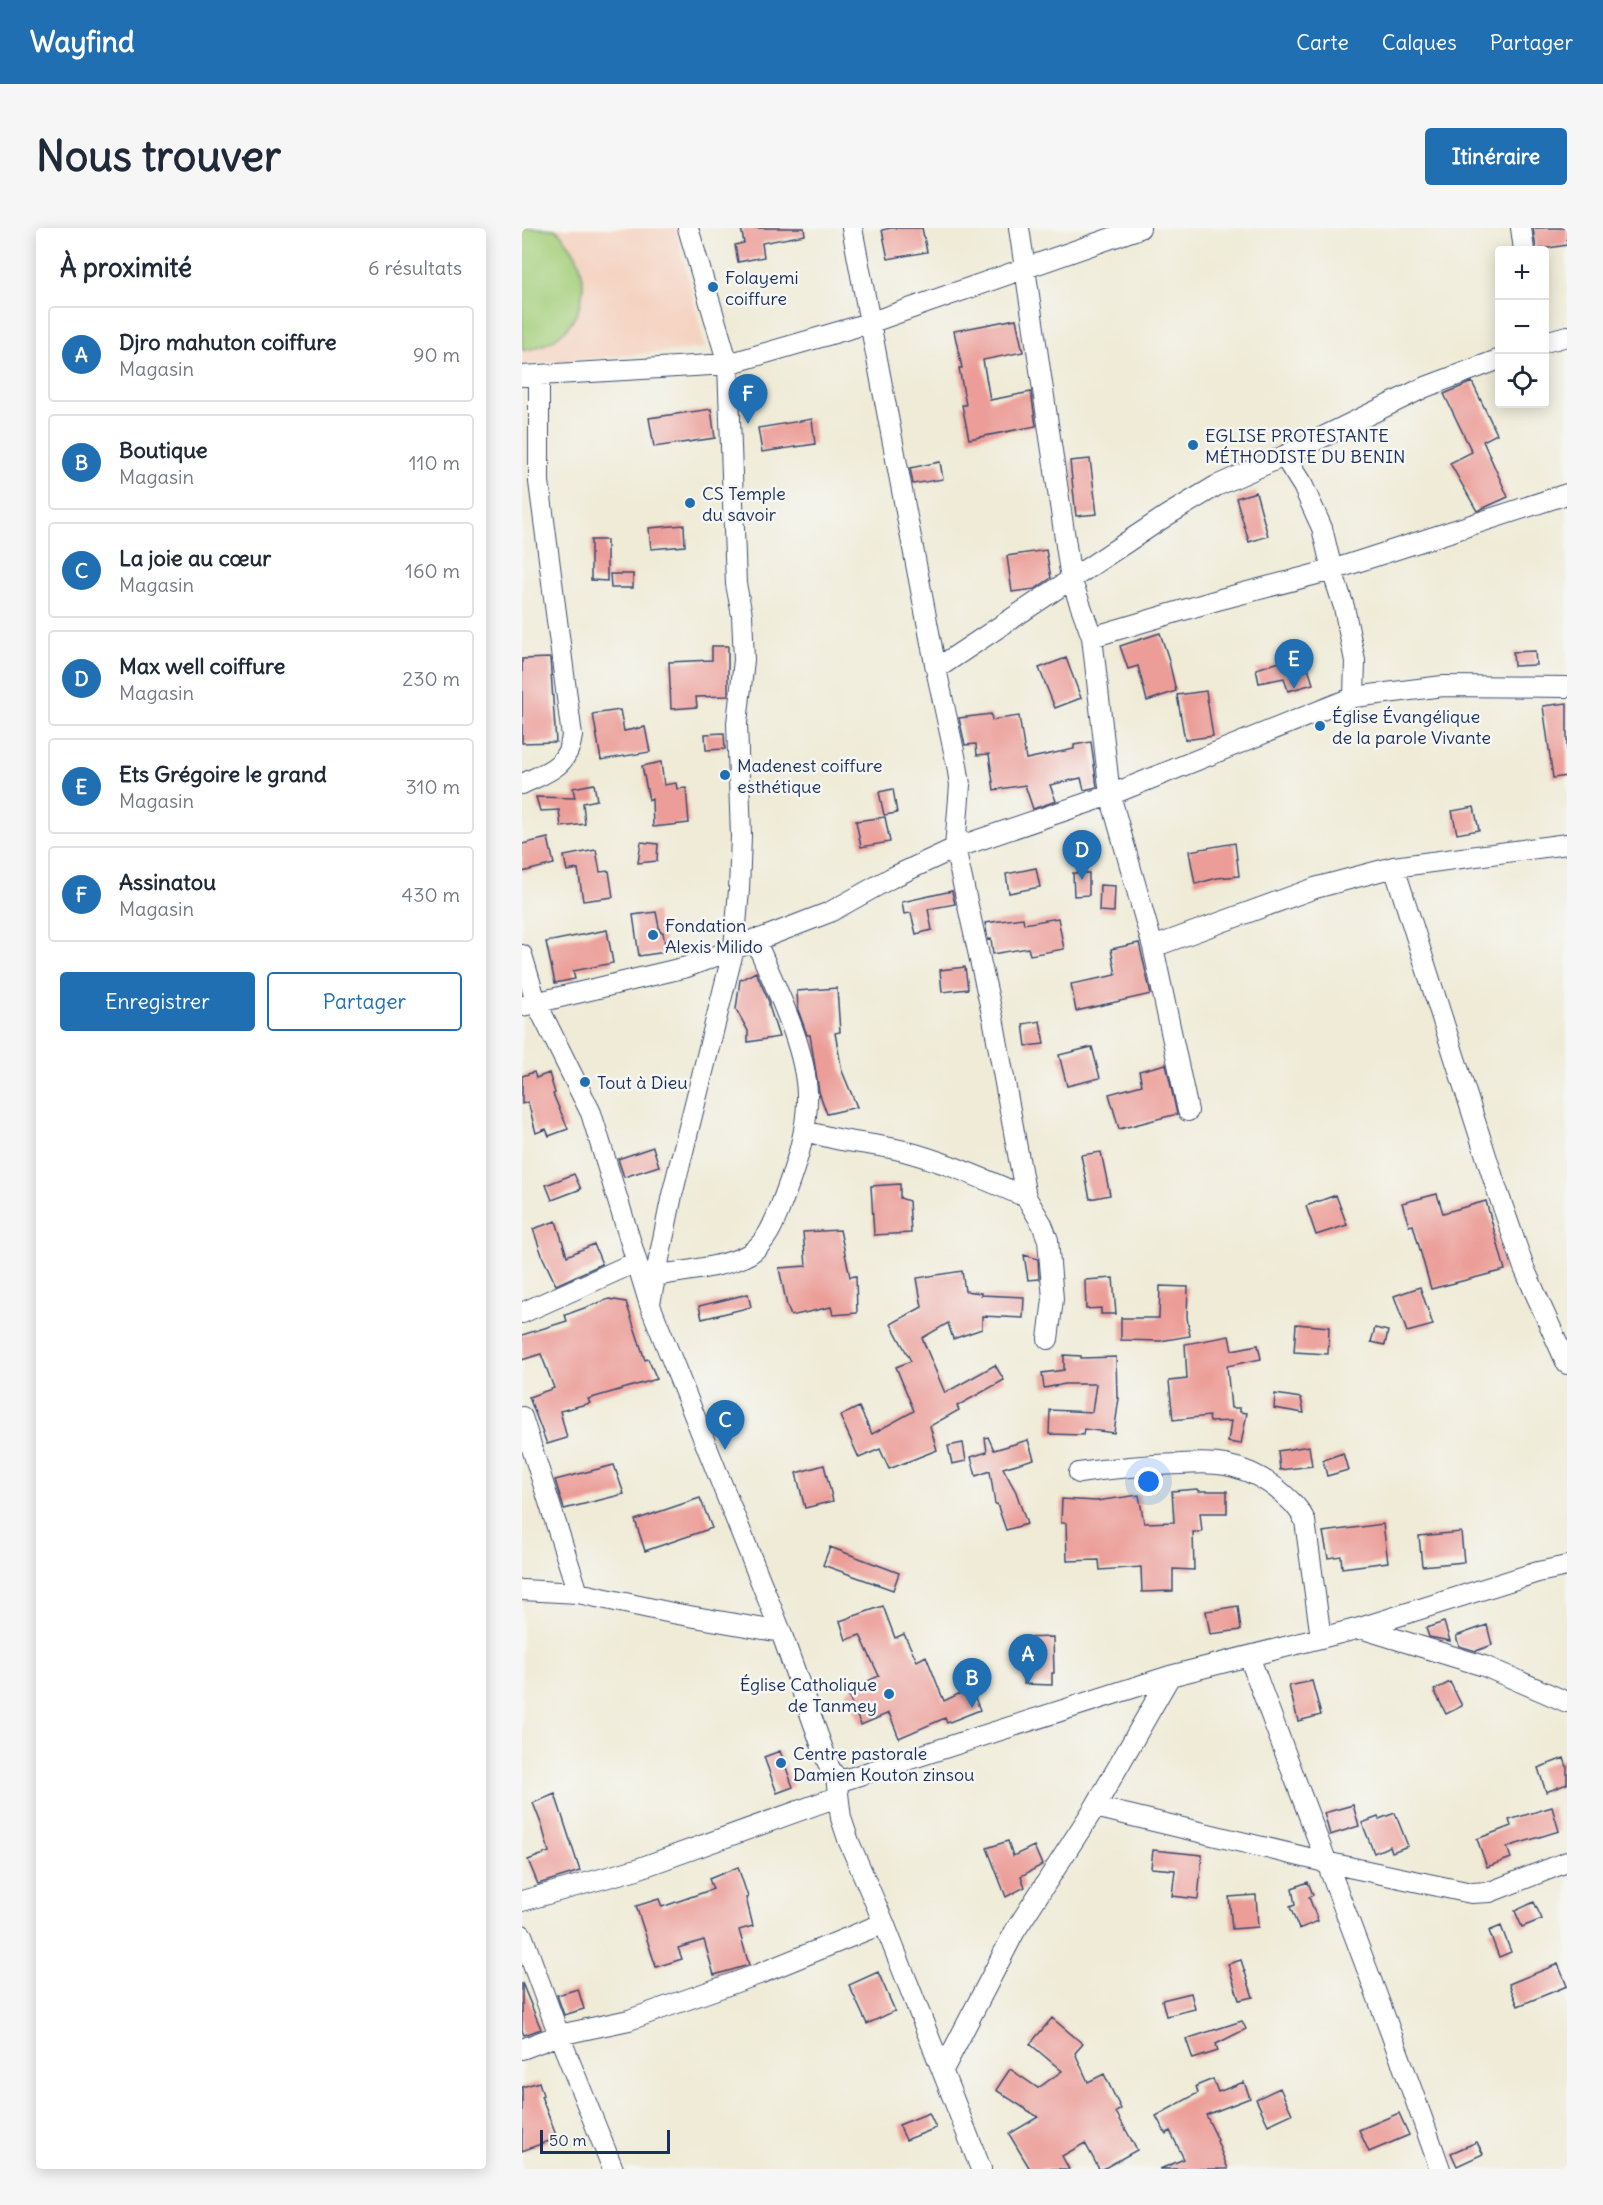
<!DOCTYPE html>
<html lang="fr">
<meta charset="utf-8">
<style>
:root{--surface:#fff;--page:#f6f6f7;--text:#1f2937;--muted:#747a83;--line:#e0e1e3;--accent:#1f6fb2}
body{margin:0;font-family:Delius,sans-serif;background:var(--page);color:var(--text)}
.controls{position:absolute;right:18px;top:18px;display:grid;overflow:hidden;border-radius:6px;box-shadow:0 3px 15px #0003}
.controls button{width:54px;height:54px;display:grid;place-items:center;padding:0;border:0;border-bottom:2px solid var(--line);background:var(--surface);color:var(--text);font:30px sans-serif}
.scale{position:absolute;left:18px;bottom:15px;width:130px;box-sizing:border-box;padding-left:6px;border:3px solid #1b2f5e;border-top:0;font-size:16px;line-height:21px;white-space:nowrap;color:#1b2f5e;-webkit-text-stroke:4px #f6f6f2;paint-order:stroke}
.you{position:absolute;left:627px;top:1254px;width:21px;height:21px;margin:-15px;border:4px solid #fff;border-radius:50%;background:#1a73e8;box-shadow:0 0 0 9px #1a73e833}
.badge{display:grid;place-items:center;width:39px;height:39px;border-radius:50%;background:var(--accent);color:#fff;font-size:20px;font-weight:700}
.pin{position:absolute;translate:-50% -50px;filter:drop-shadow(0 2px 3px #0008)}
.pin::after{content:'';position:absolute;top:32px;width:21px;height:18px;background:inherit;clip-path:polygon(0 0,100% 0,50% 100%)}
.list{margin:0;padding:0;list-style:none}
h2{display:flex;justify-content:space-between;align-items:center;height:78px;margin:0;padding:0 24px;font-size:26px}
h2 small{font-size:20px;font-weight:400;color:var(--muted)}
.list li{display:grid;grid-template-columns:39px 1fr auto;gap:18px;align-items:center;box-sizing:border-box;height:96px;margin:0 12px 12px;padding:0 12px;border:2px solid var(--line);border-radius:6px}
.list b{display:block;font-size:22px;white-space:nowrap}
.list p{margin:0;font-size:20px;white-space:nowrap;color:var(--muted)}
.list em{font-size:20px;font-style:normal;color:var(--muted)}
.actions{display:flex;gap:12px;padding:18px 24px}
.actions a{flex:1;padding:14px 0;border:2px solid var(--accent);border-radius:6px;text-align:center;font-size:21px;color:var(--accent)}
.actions .main{background:var(--accent);color:#fff}
.icon{flex:none;width:33px;height:33px;fill:none;stroke:currentColor;stroke-width:2;stroke-linecap:round;stroke-linejoin:round}
.map{position:relative;flex:none;width:1045px;height:1941px;overflow:hidden;border-radius:6px}
header{display:flex;align-items:center;gap:36px;box-sizing:border-box;height:84px;padding:0 30px;background:var(--accent);color:#fff}
header strong{font-size:28px}
nav{display:flex;gap:33px;margin-inline-start:auto;font-size:21px}
.intro{display:flex;align-items:center;justify-content:space-between;box-sizing:border-box;height:144px;padding:0 36px}
h1{margin:0;font-size:42px}
.button{padding:15px 27px;border-radius:6px;background:var(--accent);color:#fff;font-size:21px;font-weight:700}
main{display:flex;gap:36px;padding:0 36px}
aside{flex:1;background:var(--surface);border-radius:6px;box-shadow:0 3px 15px #0003}
.map>svg:first-child{display:block}
.built{fill:#f5d3c1}
.green{fill:#a4cf7c;stroke:#607f6d;stroke-width:1.5}
.building{fill:#ec9d98}
.lines{fill:none;stroke-linecap:round;stroke-linejoin:round}
.street-casing{stroke:#3b4b70;stroke-width:22}
.street{stroke:#fff;stroke-width:20}
.poi-dot{fill:#1f6fb2;stroke:#f6f6f2;stroke-width:2}
.labels{text-anchor:middle;dominant-baseline:central;stroke-width:5;stroke-linejoin:round;paint-order:stroke}
.poi-label{font-size:18px;fill:#1b2f5e;stroke:#f6f6f2;text-anchor:start}
</style>
<header>
<strong>Wayfind</strong>
<nav><a>Carte</a><a>Calques</a><a>Partager</a></nav>
</header>
<div class="intro"><h1>Nous trouver</h1><a class="button">Itinéraire</a></div>
<main>
<aside>
<h2>À proximité<small>6 résultats</small></h2>
<ul class="list">
<li><span class="badge">A</span><div><b>Djro mahuton coiffure</b><p>Magasin</p></div><em>90 m</em></li>
<li><span class="badge">B</span><div><b>Boutique</b><p>Magasin</p></div><em>110 m</em></li>
<li><span class="badge">C</span><div><b>La joie au cœur</b><p>Magasin</p></div><em>160 m</em></li>
<li><span class="badge">D</span><div><b>Max well coiffure</b><p>Magasin</p></div><em>230 m</em></li>
<li><span class="badge">E</span><div><b>Ets Grégoire le grand</b><p>Magasin</p></div><em>310 m</em></li>
<li><span class="badge">F</span><div><b>Assinatou</b><p>Magasin</p></div><em>430 m</em></li>
</ul>
<div class="actions"><a class="main">Enregistrer</a><a>Partager</a></div>
</aside>
<div class="map">
<svg width="1045" height="1941" viewBox="0 0 1045 1941">
<rect width="100%" height="100%" fill="#f6f6f2"/>
<filter id="ink" filterUnits="userSpaceOnUse"><feTurbulence type="fractalNoise" baseFrequency=".0167" numOctaves="2"/><feDisplacementMap in="SourceGraphic" scale="12" xChannelSelector="R" yChannelSelector="G"/><feConvolveMatrix kernelMatrix="1 2 1 2 8 2 1 2 1" color-interpolation-filters="sRGB"/></filter>
<filter id="wash" filterUnits="userSpaceOnUse"><feTurbulence type="fractalNoise" baseFrequency=".008" numOctaves="4" result="noise"/><feDisplacementMap in="SourceGraphic" scale="24" xChannelSelector="R" yChannelSelector="G"/><feGaussianBlur stdDeviation="1.35" result="paint"/><feColorMatrix in="noise" values="0 0 0 0 0 0 0 0 0 0 0 0 0 0 0 0 0 1.4 0 .05"/><feComposite in="paint" operator="in"/></filter>
<g filter="url(#wash)">
<rect width="100%" height="100%" fill="#efebd7"/>
<path class="built" d="M 0,0 L 154,0 L 183,120 L 0,137 Z"/>
<path class="green" d="M 0,0 C 10,0 23,0 32,1 C 38,3 41,9 45,14 C 75,48 61,104 18,118 C 12,120 6,123 0,122 Z"/>
<g id="blocks">
<path class="building" d="M 219,0 L 282,0 L 283,7 L 240,15 L 242,29 L 216,34 L 213,17 L 222,15 Z
M 369,0 L 400,0 L 405,24 L 366,31 L 360,2 Z
M 1011,0 L 1045,0 L 1045,17 L 1014,22 Z
M 494,91 L 501,124 L 461,132 L 468,172 L 509,164 L 514,198 L 447,211 L 440,177 L 444,177 L 437,140 L 440,140 L 432,103 Z
M 950,154 L 975,206 L 961,213 L 986,269 L 955,283 L 928,235 L 950,224 L 922,166 Z
M 189,181 L 193,210 L 132,219 L 127,190 Z
M 290,191 L 293,216 L 240,224 L 236,200 Z
M 568,231 L 575,286 L 554,288 L 548,233 Z
M 418,234 L 421,251 L 391,256 L 388,240 Z
M 734,264 L 746,308 L 727,314 L 714,270 Z
M 162,297 L 163,318 L 129,321 L 127,300 Z
M 69,312 L 85,312 L 85,353 L 69,352 Z
M 524,322 L 529,350 L 513,361 L 490,364 L 485,328 Z
M 88,346 L 111,346 L 111,360 L 89,360 Z
M 638,405 L 646,429 L 654,463 L 625,473 L 616,438 L 606,441 L 598,418 Z
M 190,418 L 206,418 L 206,468 L 174,469 L 175,479 L 149,481 L 147,434 L 190,432 Z
M 1013,423 L 1014,437 L 992,438 L 991,424 Z
M 782,427 L 791,456 L 766,463 L 762,450 L 737,455 L 734,441 Z
M 28,430 L 34,514 L 0,515 L 0,431 Z
M 544,430 L 559,470 L 533,480 L 517,440 Z
M 684,463 L 691,508 L 663,512 L 655,467 Z
M 1045,475 L 1045,548 L 1031,550 L 1021,478 Z
M 98,482 L 102,503 L 123,499 L 128,524 L 79,532 L 71,486 Z
M 469,486 L 470,492 L 497,488 L 504,531 L 552,521 L 552,517 L 569,514 L 575,559 L 562,562 L 559,550 L 528,557 L 534,573 L 511,581 L 503,557 L 472,562 L 467,526 L 455,527 L 454,516 L 443,517 L 437,490 Z
M 202,505 L 203,521 L 184,522 L 183,506 Z
M 139,534 L 142,557 L 154,555 L 155,561 L 164,560 L 167,595 L 131,599 L 130,571 L 127,572 L 120,538 Z
M 72,556 L 75,572 L 61,575 L 63,596 L 39,599 L 37,582 L 18,583 L 14,569 L 53,570 L 51,560 Z
M 371,561 L 375,585 L 362,587 L 357,564 Z
M 952,579 L 957,602 L 935,606 L 930,583 Z
M 363,589 L 368,614 L 339,619 L 334,593 Z
M 26,610 L 32,636 L 0,644 L 0,616 Z
M 119,614 L 136,616 L 135,633 L 116,635 Z
M 713,615 L 717,648 L 695,650 L 673,656 L 667,623 Z
M 74,622 L 78,644 L 87,643 L 91,669 L 61,673 L 56,641 L 45,643 L 42,628 Z
M 514,640 L 518,659 L 487,665 L 484,646 Z
M 551,645 L 567,645 L 567,667 L 552,668 Z
M 578,657 L 593,658 L 592,684 L 577,683 Z
M 430,663 L 433,676 L 406,681 L 410,702 L 394,706 L 389,685 L 382,686 L 380,674 Z
M 134,684 L 138,704 L 141,704 L 144,724 L 117,728 L 111,687 Z
M 501,690 L 502,696 L 536,690 L 542,721 L 508,727 L 506,720 L 471,726 L 469,711 L 466,712 L 463,695 Z
M 85,702 L 91,735 L 51,743 L 53,751 L 33,755 L 24,714 Z
M 617,715 L 629,766 L 554,783 L 549,756 L 594,747 L 589,721 Z
M 443,739 L 446,761 L 420,764 L 418,742 Z
M 234,744 L 247,774 L 247,778 L 257,809 L 226,814 L 226,803 L 214,781 L 218,752 Z
M 315,760 L 318,804 L 313,805 L 320,843 L 335,879 L 305,886 L 297,864 L 288,807 L 285,807 L 276,782 L 275,763 Z
M 518,793 L 522,816 L 504,818 L 501,796 Z
M 570,819 L 578,850 L 545,858 L 537,827 Z
M 644,836 L 655,886 L 597,901 L 587,866 L 620,857 L 617,843 Z
M 12,844 L 14,850 L 27,845 L 33,865 L 31,866 L 46,901 L 27,908 L 24,901 L 14,905 L 6,874 L 0,876 L 0,848 Z
M 131,919 L 137,938 L 102,949 L 96,931 Z
M 579,924 L 588,967 L 568,971 L 559,927 Z
M 52,946 L 59,961 L 30,972 L 24,957 Z
M 378,956 L 378,970 L 387,973 L 389,1005 L 352,1007 L 349,958 Z
M 915,966 L 921,985 L 964,973 L 983,1042 L 909,1061 L 891,997 L 887,998 L 880,975 Z
M 814,967 L 825,997 L 794,1007 L 784,978 Z
M 34,993 L 45,1028 L 72,1016 L 80,1036 L 34,1057 L 21,1030 L 11,1001 Z
M 318,1002 L 328,1049 L 334,1048 L 335,1085 L 311,1087 L 309,1079 L 269,1088 L 265,1078 L 257,1040 L 284,1038 L 281,1004 Z
M 502,1027 L 516,1031 L 517,1051 L 506,1052 Z
M 440,1043 L 443,1063 L 459,1065 L 459,1067 L 502,1069 L 501,1090 L 460,1088 L 460,1101 L 431,1111 L 426,1095 L 400,1110 L 423,1165 L 473,1137 L 482,1152 L 435,1178 L 437,1182 L 408,1198 L 415,1222 L 367,1241 L 358,1221 L 337,1230 L 318,1188 L 337,1179 L 350,1206 L 392,1183 L 374,1139 L 389,1133 L 369,1096 L 400,1079 L 395,1050 Z
M 591,1050 L 594,1086 L 579,1086 L 579,1080 L 564,1081 L 563,1052 Z
M 638,1058 L 666,1059 L 665,1089 L 668,1108 L 638,1113 L 599,1112 L 599,1090 L 637,1090 Z
M 898,1059 L 911,1097 L 885,1104 L 872,1068 Z
M 226,1066 L 229,1079 L 180,1091 L 177,1078 Z
M 87,1071 L 104,1074 L 123,1132 L 126,1131 L 135,1151 L 66,1171 L 68,1175 L 38,1183 L 45,1210 L 25,1216 L 7,1169 L 32,1160 L 19,1126 L 0,1132 L 0,1107 L 45,1093 L 43,1087 Z
M 774,1096 L 807,1099 L 806,1126 L 772,1124 Z
M 853,1100 L 866,1103 L 863,1117 L 849,1114 Z
M 707,1108 L 710,1122 L 736,1117 L 739,1131 L 705,1138 L 709,1180 L 718,1180 L 718,1184 L 725,1185 L 719,1216 L 706,1214 L 709,1193 L 688,1194 L 687,1188 L 651,1192 L 647,1153 L 665,1151 L 663,1116 Z
M 542,1127 L 559,1128 L 559,1130 L 594,1129 L 595,1170 L 597,1170 L 592,1205 L 562,1201 L 561,1207 L 527,1206 L 528,1182 L 570,1184 L 574,1156 L 543,1156 L 522,1160 L 520,1145 L 542,1142 Z
M 753,1166 L 779,1170 L 782,1185 L 752,1180 Z
M 466,1209 L 472,1222 L 506,1212 L 512,1231 L 481,1240 L 494,1264 L 505,1296 L 484,1302 L 475,1276 L 473,1276 L 468,1243 L 454,1248 L 449,1229 L 465,1224 L 463,1210 Z
M 441,1215 L 444,1233 L 430,1236 L 426,1218 Z
M 787,1218 L 790,1238 L 758,1242 L 756,1223 Z
M 821,1225 L 826,1242 L 805,1248 L 801,1232 Z
M 92,1237 L 102,1266 L 42,1281 L 33,1252 Z
M 302,1237 L 311,1273 L 283,1280 L 274,1245 Z
M 676,1261 L 677,1263 L 705,1263 L 705,1285 L 678,1285 L 680,1304 L 671,1304 L 672,1342 L 651,1341 L 651,1363 L 620,1364 L 619,1339 L 578,1342 L 577,1332 L 545,1333 L 544,1295 L 539,1295 L 540,1271 L 574,1273 L 617,1267 L 622,1295 L 652,1294 L 650,1263 Z
M 178,1270 L 190,1300 L 123,1323 L 113,1292 Z
M 861,1296 L 866,1334 L 820,1340 L 819,1328 L 806,1330 L 801,1304 Z
M 939,1304 L 942,1334 L 900,1338 L 897,1308 Z
M 308,1319 L 377,1345 L 371,1362 L 301,1337 Z
M 361,1378 L 373,1410 L 382,1406 L 395,1433 L 404,1428 L 422,1473 L 449,1460 L 458,1482 L 425,1495 L 423,1490 L 377,1510 L 367,1485 L 339,1497 L 324,1463 L 357,1448 L 338,1407 L 324,1412 L 318,1393 Z
M 716,1378 L 719,1402 L 688,1406 L 684,1383 Z
M 922,1394 L 928,1413 L 907,1409 L 904,1400 Z
M 965,1397 L 970,1417 L 954,1423 L 937,1418 L 934,1408 Z
M 531,1409 L 532,1445 L 530,1445 L 530,1457 L 502,1456 L 503,1446 L 499,1446 L 498,1410 Z
M 790,1453 L 799,1487 L 776,1493 L 767,1458 Z
M 928,1454 L 940,1478 L 924,1486 L 912,1462 Z
M 258,1523 L 271,1559 L 255,1565 L 242,1529 Z
M 1042,1530 L 1045,1539 L 1045,1556 L 1024,1564 L 1016,1540 Z
M 33,1566 L 58,1643 L 16,1656 L 6,1632 L 27,1624 L 20,1598 L 11,1575 Z
M 831,1577 L 837,1598 L 808,1607 L 802,1585 Z
M 1030,1579 L 1037,1603 L 985,1619 L 989,1630 L 965,1639 L 955,1611 L 989,1598 L 987,1592 Z
M 873,1585 L 886,1618 L 870,1624 L 868,1618 L 852,1625 L 840,1595 L 856,1589 L 857,1591 Z
M 486,1613 L 491,1628 L 512,1618 L 520,1637 L 499,1648 L 503,1659 L 484,1669 L 465,1620 Z
M 631,1622 L 680,1627 L 676,1671 L 650,1668 L 653,1642 L 629,1640 Z
M 216,1639 L 226,1669 L 224,1670 L 231,1698 L 217,1702 L 227,1737 L 192,1747 L 182,1712 L 156,1720 L 160,1731 L 134,1739 L 114,1678 L 137,1671 L 140,1679 L 191,1661 L 187,1651 Z
M 786,1654 L 791,1667 L 787,1669 L 796,1693 L 777,1701 L 768,1679 L 773,1677 L 770,1660 Z
M 734,1667 L 736,1699 L 710,1701 L 707,1669 Z
M 1012,1674 L 1020,1691 L 1000,1699 L 993,1683 Z
M 979,1698 L 989,1724 L 977,1729 L 967,1703 Z
M 719,1732 L 731,1769 L 717,1772 L 706,1736 Z
M 1036,1736 L 1045,1758 L 996,1778 L 987,1756 Z
M 356,1744 L 373,1783 L 345,1796 L 327,1757 Z
M 0,1755 L 19,1801 L 2,1807 L 0,1802 Z
M 56,1761 L 62,1781 L 42,1787 L 35,1767 Z
M 669,1765 L 673,1781 L 644,1788 L 640,1772 Z
M 530,1790 L 561,1816 L 553,1825 L 566,1854 L 582,1846 L 599,1881 L 594,1884 L 615,1922 L 581,1941 L 577,1941 L 563,1915 L 540,1928 L 547,1941 L 508,1941 L 487,1906 L 516,1889 L 474,1862 L 488,1841 L 516,1860 L 540,1843 L 508,1816 Z
M 720,1793 L 724,1801 L 694,1816 L 696,1823 L 671,1831 L 664,1811 Z
M 691,1851 L 696,1864 L 722,1854 L 728,1870 L 684,1887 L 696,1912 L 695,1913 L 706,1941 L 638,1941 L 662,1931 L 648,1903 L 644,1906 L 634,1888 L 676,1865 L 674,1858 Z
M 17,1854 L 21,1867 L 19,1868 L 35,1910 L 0,1923 L 0,1859 Z
M 758,1860 L 770,1886 L 746,1897 L 734,1871 Z
M 407,1885 L 414,1900 L 384,1912 L 377,1897 Z
M 877,1885 L 887,1907 L 847,1924 L 837,1902 Z
M 955,1914 L 961,1926 L 935,1938 L 929,1925 Z"/>
</g>
</g>
<g filter="url(#ink)">
<use href="#blocks" fill-opacity="0" stroke="#3b4b70" stroke-width="1.5"/>
<g class="lines">
<g class="street-casing">
<path id="street" d="M 330,0 L 414,441 L 435,537 L 438,557 L 433,620 L 471,790 L 504,969 L 520,996 L 526,1012 L 531,1071 L 526,1111
M 497,0 L 549,351 L 570,409 L 588,567 L 631,719 L 666,883
M 999,0 L 1002,22
M 1023,114 L 1045,108
M 0,148 L 206,136 L 347,95 L 618,0
M 762,228 L 781,258 L 800,300 L 810,342 L 822,379 L 833,433 L 832,469
M 570,409 L 699,371 L 810,342 L 1045,266
M 414,441 L 644,288 L 694,258 L 762,228 L 901,160 L 978,131
M 0,556 C 25,544 46,539 50,508 L 17,254 L 17,147
M 872,639 L 973,956 L 1002,1040 L 1045,1136
M 631,719 L 793,660 L 872,639 L 1045,616
M 0,727 L 14,774 L 69,885 L 128,1077 L 259,1404 L 308,1541 L 314,1549 L 319,1590 L 327,1614 L 362,1695 L 459,1941
M 0,778 L 165,739 L 308,684 L 369,650 L 433,620 L 588,567 L 832,469 L 921,458 L 1045,459
M 282,902 C 314,914 350,915 382,923 C 424,934 464,952 504,969
M 134,1048 C 160,1043 205,1039 227,1026 C 247,1013 254,990 262,969 C 274,937 286,901 285,867 C 284,818 252,757 233,711
M 128,1075 L 150,967 L 212,720 L 217,662 L 219,608 L 215,495 L 222,432 L 220,387 L 214,356 L 206,136 L 166,0
M 0,1085 L 114,1034
M 0,1189 L 56,1365
M 557,1245 C 591,1240 624,1237 658,1236 C 673,1235 689,1234 703,1237 C 724,1241 744,1251 760,1265 C 770,1274 778,1281 783,1293 L 799,1410
M 0,1362 L 56,1365 L 150,1385 L 259,1404
M 838,1400 L 962,1438 L 1045,1474
M 727,1428 C 790,1599 858,1769 918,1941
M 314,1549 L 322,1552 L 648,1448 L 838,1400 L 1016,1344 L 1045,1338
M 573,1579 L 803,1634 L 949,1665 L 968,1664 L 1045,1634
M 0,1673 L 115,1641 L 315,1569
M 0,1707 L 37,1807 L 91,1941
M 0,1821 L 37,1807 L 107,1792 L 237,1746 L 362,1695
M 421,1842 L 493,1703 L 573,1579 L 648,1448"/>
</g>
<use href="#street" class="street"/>
</g>
</g>
<g class="poi-dot">
<circle cx="191" cy="59" r="6"/>
<circle cx="671" cy="217" r="6"/>
<circle cx="168" cy="275" r="6"/>
<circle cx="798" cy="498" r="6"/>
<circle cx="203" cy="547" r="6"/>
<circle cx="131" cy="707" r="6"/>
<circle cx="63" cy="854" r="6"/>
<circle cx="367" cy="1466" r="6"/>
<circle cx="259" cy="1535" r="6"/>
</g>
<g class="labels">
<g class="poi-label">
<text x="203" y="49">Folayemi<tspan x="203" dy="21">coiffure</tspan></text>
<text x="683" y="207">EGLISE PROTESTANTE<tspan x="683" dy="21">MÉTHODISTE DU BENIN</tspan></text>
<text x="180" y="265">CS Temple<tspan x="180" dy="21">du savoir</tspan></text>
<text x="810" y="488">Église Évangélique<tspan x="810" dy="21">de la parole Vivante</tspan></text>
<text x="215" y="537">Madenest coiffure<tspan x="215" dy="21">esthétique</tspan></text>
<text x="143" y="697">Fondation<tspan x="143" dy="21">Alexis Milido</tspan></text>
<text x="75" y="854">Tout à Dieu</text>
<text x="355" y="1456" text-anchor="end">Église Catholique<tspan x="355" dy="21">de Tanmey</tspan></text>
<text x="271" y="1525">Centre pastorale<tspan x="271" dy="21">Damien Kouton zinsou</tspan></text>
</g>
</g>
</svg>
<div class="controls">
<button>+</button>
<button>−</button>
<button><svg class="icon" aria-label="locate" viewBox="0 0 24 24"><circle cx="12" cy="12" r="6"/><path d="M12 2v4M12 18v4M2 12h4M18 12h4"/></svg></button>
</div>
<div class="scale">50 m</div>
<div class="you"></div>
<div class="pin badge" style="left:506px;top:1456px">A</div>
<div class="pin badge" style="left:450px;top:1480px">B</div>
<div class="pin badge" style="left:203px;top:1222px">C</div>
<div class="pin badge" style="left:560px;top:652px">D</div>
<div class="pin badge" style="left:772px;top:461px">E</div>
<div class="pin badge" style="left:226px;top:196px">F</div>
</div>
</main>
